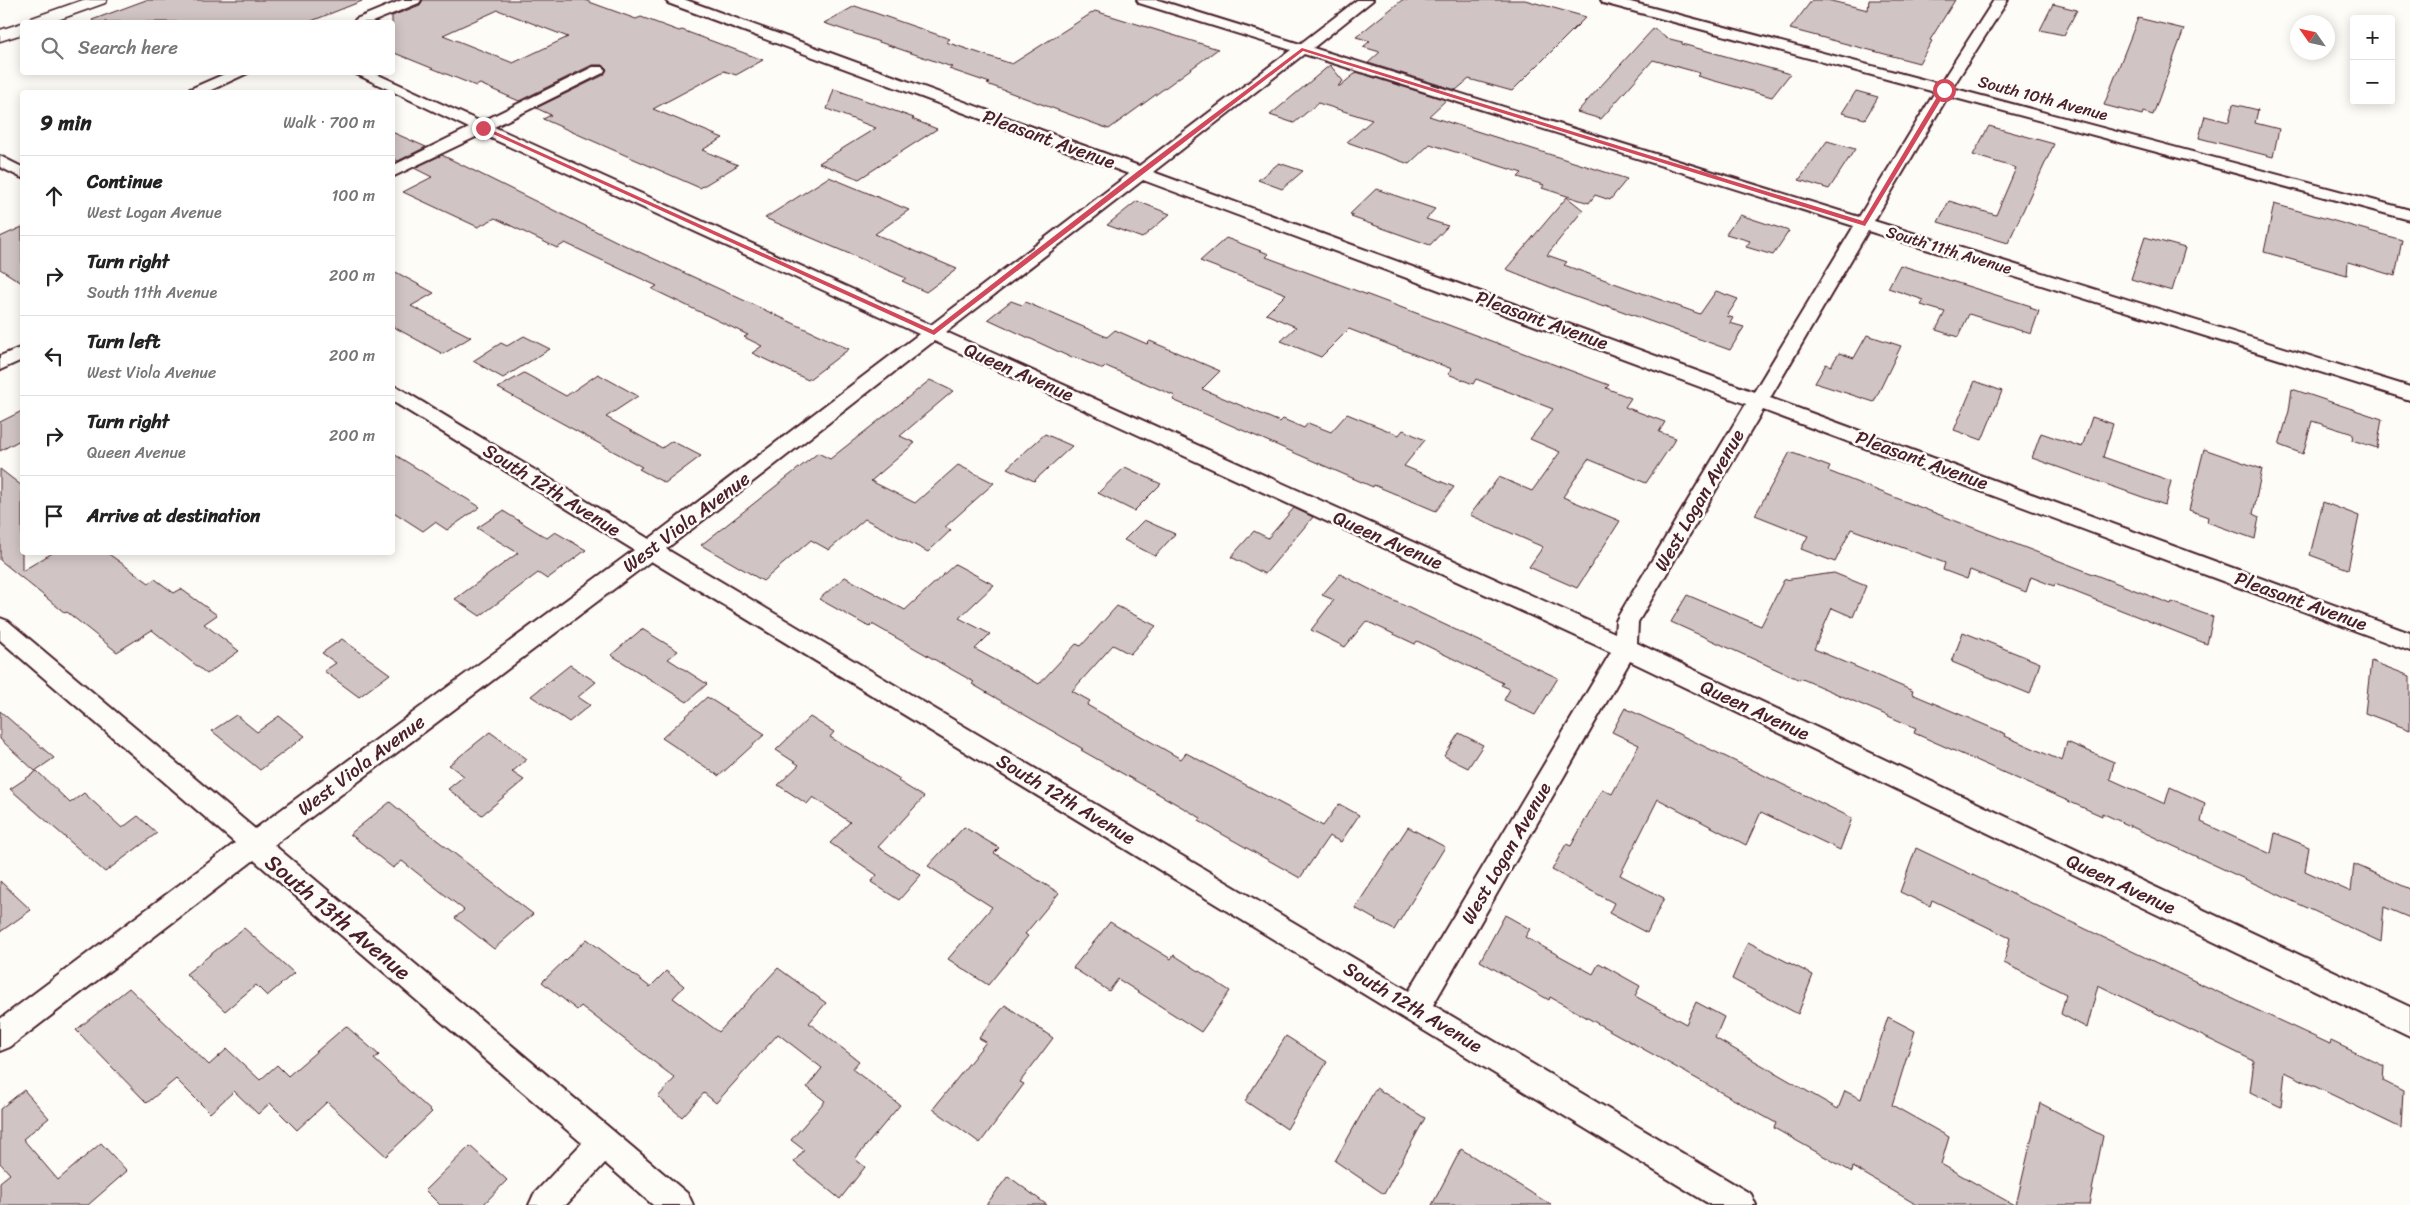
<!DOCTYPE html>
<meta charset="utf-8">
<style>
:root{--surface:#fff;--page:#f2f2f2;--text:#222;--muted:#767676;--line:#e0e0e0}
body{margin:0;font-family:Sriracha,sans-serif;background:var(--page);color:var(--text)}
.controls{position:absolute;right:15px;top:15px;display:grid;overflow:hidden;border-radius:5px;box-shadow:0 2px 12px #0003}
.controls button{width:45px;height:45px;display:grid;place-items:center;padding:0;border:0;border-bottom:1px solid var(--line);background:var(--surface);color:var(--text);font:25px sans-serif}
.compass{position:absolute;left:2290px;top:15px;width:45px;height:45px;border-radius:50%;background:var(--surface);box-shadow:0 2px 12px #0003;rotate:304deg}
.stop{position:absolute;width:15px;height:15px;margin:-11px;border:4px solid #d1495b;border-radius:50%;background:#fff}
.stop.end{background:#d1495b;border-color:#fff;box-shadow:0 1px 5px #0008}
.list{margin:0;padding:0;list-style:none}
h2{display:flex;justify-content:space-between;align-items:center;height:65px;margin:0;padding:0 20px;font-size:21px}
h2 small{font-size:16px;font-weight:400;color:var(--muted)}
.list li{display:grid;grid-template-columns:32px 1fr auto;gap:15px;align-items:center;box-sizing:border-box;height:80px;padding:0 20px;border-top:1px solid var(--line)}
.list b{display:block;font-size:19px;white-space:nowrap}
.list p{margin:0;font-size:16px;white-space:nowrap;color:var(--muted)}
.list em{font-size:16px;font-style:normal;color:var(--muted)}
.icon{flex:none;width:28px;height:28px;fill:none;stroke:currentColor;stroke-width:2;stroke-linecap:round;stroke-linejoin:round}
.map{position:relative;flex:none;width:2410px;height:1205px;overflow:hidden}
.search{position:absolute;background:var(--surface);box-shadow:0 2px 12px #0003;left:20px;top:20px;width:375px;height:55px;display:flex;align-items:center;gap:12px;box-sizing:border-box;padding:0 18px;border-radius:5px;color:var(--muted);font-size:19px}
.panel{position:absolute;background:var(--surface);box-shadow:0 2px 12px #0003;left:20px;top:90px;width:375px;height:465px;border-radius:5px}
.map>svg:first-child{display:block}
.building{fill:#d0c5c4;stroke:#4a1f2b;fill-rule:evenodd}
.lines{fill:none;stroke-linecap:round;stroke-linejoin:round}
.minor-casing{stroke:#4a1f2b;stroke-width:4}
.primary-casing{stroke:#4a1f2b;stroke-width:3}
.minor{fill:#fdfcf7;fill-rule:evenodd}
.primary{fill:#fdfcf7;fill-rule:evenodd}
.route{fill:#d1495b}
.labels{text-anchor:middle;dominant-baseline:central;stroke-width:5;stroke-linejoin:round;paint-order:stroke}
.far-street-label{font-size:16px;fill:#4a1f2b;stroke:#fdfcf7}
.street-label{font-size:19px;fill:#4a1f2b;stroke:#fdfcf7}
.near-street-label{font-size:22px;fill:#4a1f2b;stroke:#fdfcf7}
</style>
<div class="map">
<svg width="2410" height="1205" viewBox="0 0 2410 1205">
<rect width="100%" height="100%" fill="#fdfcf7"/>
<filter id="ink" filterUnits="userSpaceOnUse"><feTurbulence type="fractalNoise" baseFrequency=".02" numOctaves="2"/><feDisplacementMap in="SourceGraphic" scale="10" xChannelSelector="R" yChannelSelector="G"/><feConvolveMatrix kernelMatrix="1 2 1 2 8 2 1 2 1" color-interpolation-filters="sRGB"/></filter>
<g filter="url(#ink)">
<path class="building" d="M 146,0 L 362,0 L 362,1 L 309,22 L 93,22 L 92,20 Z
M 423,0 L 584,0 L 636,19 L 641,17 L 679,31 L 682,30 L 763,60 L 736,75 L 724,71 L 653,109 L 723,138 L 702,150 L 738,165 L 700,188 L 543,119 L 551,115 L 536,108 L 604,75 L 607,69 L 603,65 L 592,65 L 519,101 L 480,84 L 476,86 L 392,52 L 392,16 L 420,5 ZM 498,10 L 568,37 L 513,63 L 443,35 Z
M 1402,0 L 1525,0 L 1586,17 L 1512,91 L 1469,79 L 1456,90 L 1368,63 L 1380,52 L 1363,47 L 1370,41 L 1356,37 Z
M 1812,0 L 1827,0 L 1868,10 L 1869,0 L 1955,0 L 1930,40 L 1932,41 L 1919,63 L 1790,29 Z
M 2053,4 L 2077,10 L 2064,35 L 2040,30 Z
M 855,6 L 950,39 L 946,42 L 1012,64 L 1095,11 L 1218,49 L 1109,129 L 987,84 L 990,83 L 949,69 L 952,67 L 824,23 Z
M 2138,18 L 2184,29 L 2153,115 L 2143,112 L 2142,115 L 2104,105 Z
M 1654,28 L 1666,38 L 1682,42 L 1682,44 L 1790,74 L 1772,97 L 1697,76 L 1700,73 L 1653,60 L 1601,119 L 1577,112 Z
M 1330,65 L 1343,81 L 1338,86 L 1340,86 L 1357,72 L 1446,100 L 1429,116 L 1627,179 L 1610,200 L 1595,195 L 1589,203 L 1542,188 L 1544,185 L 1518,177 L 1522,173 L 1430,144 L 1409,164 L 1347,142 L 1372,120 L 1318,103 L 1294,123 L 1270,115 Z
M 834,89 L 914,118 L 912,119 L 937,129 L 859,179 L 819,163 L 876,128 L 827,109 Z
M 1856,91 L 1878,97 L 1865,119 L 1842,113 Z
M 2233,104 L 2258,110 L 2255,123 L 2279,129 L 2273,157 L 2199,138 L 2205,116 L 2229,122 Z
M 1989,126 L 2054,144 L 2008,243 L 1938,222 L 1949,201 L 1996,215 L 2016,168 L 1973,155 Z
M 392,132 L 426,147 L 398,161 L 392,158 Z
M 1827,141 L 1855,149 L 1829,189 L 1799,180 Z
M 442,155 L 622,244 L 849,349 L 808,380 L 752,353 L 762,346 L 744,337 L 748,335 L 652,289 L 657,286 L 565,243 L 557,248 L 495,218 L 478,227 L 403,192 L 432,177 L 414,168 Z
M 1279,163 L 1303,171 L 1282,189 L 1258,180 Z
M 829,177 L 909,210 L 875,234 L 957,269 L 926,292 L 902,281 L 906,278 L 765,218 Z
M 1376,189 L 1435,209 L 1426,219 L 1448,226 L 1430,245 L 1351,217 L 1354,215 L 1350,214 Z
M 1567,197 L 1583,210 L 1547,255 L 1567,262 L 1564,265 L 1700,314 L 1716,291 L 1738,299 L 1727,316 L 1733,318 L 1730,323 L 1744,327 L 1730,350 L 1605,305 L 1604,307 L 1570,295 L 1506,269 Z
M 1137,201 L 1170,214 L 1142,238 L 1107,225 Z
M 2274,204 L 2402,240 L 2395,276 L 2348,262 L 2347,275 L 2264,252 Z
M 1740,215 L 1789,231 L 1773,255 L 1746,247 L 1750,241 L 1726,234 Z
M 22,227 L 22,283 L 0,269 L 0,237 Z
M 2145,237 L 2185,248 L 2172,291 L 2131,279 Z
M 1226,238 L 1269,254 L 1266,257 L 1609,385 L 1606,388 L 1631,398 L 1625,407 L 1665,422 L 1659,432 L 1676,438 L 1646,483 L 1588,459 L 1563,497 L 1620,521 L 1577,588 L 1529,567 L 1543,547 L 1470,515 L 1499,477 L 1532,491 L 1560,452 L 1530,439 L 1553,409 L 1476,379 L 1473,384 L 1448,374 L 1452,369 L 1349,329 L 1321,357 L 1281,341 L 1296,327 L 1266,314 L 1286,294 L 1200,261 Z
M 1900,265 L 2031,306 L 2030,308 L 2039,311 L 2031,334 L 1969,314 L 1958,337 L 1936,330 L 1945,312 L 1921,305 L 1924,300 L 1888,288 Z
M 392,270 L 434,293 L 411,306 L 471,337 L 443,354 L 392,326 Z
M 1011,301 L 1022,305 L 1025,302 L 1107,337 L 1115,330 L 1147,344 L 1150,341 L 1220,371 L 1202,389 L 1280,422 L 1283,419 L 1304,428 L 1308,423 L 1331,432 L 1347,414 L 1399,435 L 1403,430 L 1425,440 L 1404,466 L 1454,487 L 1436,511 L 1374,485 L 1373,487 L 1173,400 L 1175,396 L 1106,366 L 1103,369 L 1074,357 L 1072,358 L 988,319 Z
M 1867,335 L 1901,346 L 1874,402 L 1815,383 L 1826,364 L 1831,366 L 1839,353 L 1854,358 Z
M 524,336 L 550,349 L 503,378 L 473,361 L 501,343 L 507,346 Z
M 524,373 L 566,396 L 598,374 L 638,396 L 606,417 L 662,448 L 672,441 L 701,456 L 665,483 L 639,469 L 642,467 L 498,388 Z
M 930,380 L 953,391 L 900,436 L 915,443 L 871,481 L 915,503 L 958,465 L 994,483 L 945,527 L 951,530 L 928,552 L 865,519 L 829,550 L 811,540 L 763,581 L 701,545 L 818,453 L 830,459 Z
M 1975,381 L 2002,391 L 1982,440 L 1954,430 Z
M 2292,389 L 2382,419 L 2377,448 L 2352,440 L 2353,434 L 2312,421 L 2303,454 L 2279,445 L 2289,411 Z
M 22,411 L 22,439 L 0,451 L 0,422 Z
M 2092,417 L 2113,424 L 2103,457 L 2171,481 L 2165,505 L 2032,458 L 2041,433 L 2082,447 Z
M 1045,434 L 1072,446 L 1034,481 L 1007,468 Z
M 2204,449 L 2262,469 L 2253,514 L 2259,517 L 2255,539 L 2207,522 L 2208,517 L 2189,510 Z
M 1790,452 L 1830,467 L 1828,471 L 1904,501 L 2171,604 L 2172,602 L 2213,617 L 2207,644 L 2055,584 L 2054,586 L 2031,577 L 2026,592 L 1970,570 L 1967,579 L 1943,570 L 1945,563 L 1851,529 L 1835,562 L 1801,549 L 1808,536 L 1755,515 Z
M 392,453 L 480,507 L 447,530 L 435,522 L 423,531 L 392,511 Z
M 1125,467 L 1161,484 L 1134,511 L 1098,493 Z
M 0,469 L 22,486 L 22,571 L 54,552 L 106,552 L 149,583 L 155,579 L 174,593 L 181,589 L 217,615 L 204,624 L 239,651 L 207,674 L 152,630 L 117,652 L 67,612 L 65,613 L 0,560 Z
M 2323,502 L 2359,516 L 2348,569 L 2310,555 Z
M 1294,508 L 1313,517 L 1265,574 L 1231,557 L 1254,531 L 1268,538 Z
M 503,511 L 547,538 L 555,532 L 586,550 L 547,579 L 538,573 L 480,616 L 455,599 L 518,553 L 477,528 Z
M 1144,520 L 1175,534 L 1155,556 L 1124,540 Z
M 955,564 L 994,585 L 959,618 L 990,634 L 975,649 L 1039,684 L 1076,644 L 1081,646 L 1117,606 L 1156,626 L 1130,654 L 1113,645 L 1072,691 L 1090,701 L 1087,705 L 1181,759 L 1186,753 L 1323,826 L 1339,804 L 1359,815 L 1341,842 L 1329,836 L 1300,878 L 1199,821 L 1201,818 L 1081,750 L 1083,749 L 972,684 L 974,682 L 872,624 L 869,627 L 819,599 L 845,577 L 905,610 Z
M 1834,573 L 1866,586 L 1853,617 L 1832,608 L 1814,649 L 1913,691 L 1912,694 L 2006,734 L 2005,736 L 2062,761 L 2067,742 L 2114,762 L 2110,779 L 2165,804 L 2170,787 L 2205,803 L 2201,822 L 2271,854 L 2275,833 L 2309,847 L 2305,871 L 2351,892 L 2354,864 L 2410,889 L 2410,918 L 2384,907 L 2381,942 L 2102,813 L 2102,816 L 1914,733 L 1916,728 L 1800,678 L 1800,680 L 1671,622 L 1687,595 L 1761,626 L 1784,580 Z
M 1340,574 L 1373,591 L 1558,678 L 1535,715 L 1504,700 L 1510,689 L 1501,685 L 1503,683 L 1417,641 L 1415,644 L 1366,621 L 1345,647 L 1311,630 L 1334,600 L 1322,595 Z
M 642,629 L 678,651 L 668,659 L 707,684 L 687,702 L 611,655 Z
M 1963,632 L 2040,663 L 2030,694 L 1952,662 Z
M 342,639 L 390,674 L 359,697 L 324,671 L 336,663 L 322,653 Z
M 2371,661 L 2410,676 L 2410,730 L 2365,713 Z
M 570,665 L 596,682 L 578,697 L 590,705 L 569,722 L 531,696 Z
M 707,697 L 765,734 L 719,776 L 662,738 Z
M 1625,708 L 1852,818 L 1840,850 L 1761,812 L 1746,845 L 1658,799 L 1620,875 L 1664,898 L 1647,933 L 1609,913 L 1614,903 L 1552,870 L 1566,844 L 1571,846 L 1602,789 L 1612,794 L 1639,745 L 1612,732 Z
M 0,711 L 54,758 L 35,771 L 0,739 Z
M 236,715 L 257,732 L 279,716 L 305,736 L 260,770 L 212,731 Z
M 810,717 L 834,732 L 830,737 L 900,779 L 898,781 L 924,797 L 878,847 L 921,875 L 899,900 L 871,882 L 877,875 L 830,843 L 850,822 L 813,797 L 807,804 L 778,785 L 799,765 L 776,750 Z
M 490,732 L 527,759 L 512,772 L 524,780 L 482,815 L 448,789 L 464,776 L 449,765 Z
M 1459,733 L 1483,745 L 1468,768 L 1444,756 Z
M 37,771 L 70,803 L 84,793 L 122,828 L 138,816 L 157,833 L 105,872 L 10,789 Z
M 390,802 L 420,827 L 533,914 L 494,949 L 455,918 L 464,910 L 402,861 L 393,868 L 350,834 Z
M 964,827 L 999,848 L 994,853 L 1059,893 L 1025,934 L 1028,936 L 988,985 L 948,959 L 992,907 L 928,866 Z
M 1408,827 L 1445,847 L 1394,930 L 1355,908 Z
M 1916,848 L 2203,985 L 2330,1044 L 2331,1041 L 2384,1066 L 2383,1081 L 2403,1091 L 2401,1128 L 2285,1072 L 2281,1107 L 2250,1092 L 2254,1061 L 2098,985 L 2087,1028 L 2061,1014 L 2066,994 L 2004,963 L 2010,938 L 1932,900 L 1930,906 L 1900,892 Z
M 0,881 L 31,910 L 0,932 Z
M 1505,915 L 1530,929 L 1525,937 L 1593,974 L 1599,963 L 1640,986 L 1635,996 L 1686,1024 L 1696,1002 L 1724,1017 L 1715,1038 L 1838,1109 L 1845,1091 L 1861,1099 L 1888,1017 L 1915,1031 L 1892,1105 L 1949,1137 L 1941,1164 L 2014,1205 L 1917,1205 L 1853,1167 L 1852,1172 L 1774,1128 L 1776,1123 L 1550,997 L 1549,1000 L 1480,961 Z
M 1110,922 L 1171,959 L 1174,955 L 1230,991 L 1201,1032 L 1118,979 L 1109,991 L 1073,968 Z
M 244,928 L 294,973 L 267,996 L 256,985 L 225,1011 L 186,974 Z
M 587,939 L 650,987 L 666,971 L 684,986 L 673,998 L 719,1032 L 778,968 L 826,1003 L 809,1023 L 859,1061 L 852,1069 L 900,1105 L 855,1159 L 865,1167 L 840,1199 L 794,1162 L 804,1150 L 791,1140 L 825,1101 L 807,1087 L 822,1068 L 778,1034 L 716,1103 L 704,1093 L 682,1117 L 658,1097 L 675,1078 L 581,1006 L 577,1010 L 542,982 Z
M 1748,942 L 1813,975 L 1798,1014 L 1732,979 Z
M 129,988 L 209,1065 L 227,1049 L 260,1080 L 277,1065 L 288,1076 L 346,1026 L 379,1055 L 374,1059 L 432,1112 L 386,1156 L 327,1102 L 297,1130 L 270,1103 L 258,1114 L 234,1091 L 210,1113 L 176,1079 L 147,1103 L 76,1030 Z
M 1005,1005 L 1053,1038 L 1020,1082 L 1024,1084 L 980,1143 L 933,1109 L 986,1042 L 979,1038 Z
M 1286,1036 L 1327,1062 L 1287,1129 L 1245,1101 Z
M 1376,1088 L 1425,1118 L 1384,1194 L 1335,1161 Z
M 24,1090 L 49,1118 L 23,1139 L 58,1180 L 101,1143 L 127,1171 L 88,1205 L 0,1205 L 0,1182 L 10,1174 L 0,1163 L 0,1109 Z
M 2040,1103 L 2103,1136 L 2089,1205 L 2016,1205 Z
M 470,1146 L 507,1180 L 483,1205 L 440,1205 L 425,1190 Z
M 1461,1149 L 1551,1205 L 1432,1205 Z
M 1008,1176 L 1047,1205 L 986,1205 Z"/>
<g class="lines">
<g class="minor-casing">
<path id="minor" d="M 402,0 L 421,0 L 419,3 L 372,22 L 354,22 L 356,19 Z
M 666,0 L 686,0 L 1139,166 L 1291,50 L 1139,3 L 1137,0 L 1158,0 L 1300,44 L 1357,0 L 1373,0 L 1313,48 L 1859,217 L 1935,92 L 1603,3 L 1601,0 L 1623,0 L 1940,84 L 1994,0 L 2008,0 L 1952,88 L 2410,210 L 2410,220 L 1948,96 L 1874,221 L 2410,387 L 2410,400 L 1868,231 L 1770,398 L 2410,633 L 2410,651 L 1763,410 L 1638,622 L 1637,643 L 2410,1007 L 2410,1036 L 1630,661 L 1433,1005 L 1751,1194 L 1756,1205 L 1711,1205 L 651,561 L 274,845 L 688,1194 L 693,1205 L 653,1205 L 605,1163 L 566,1205 L 529,1205 L 534,1194 L 582,1143 L 254,860 L 10,1047 L 0,1051 L 0,1019 L 235,843 L 0,640 L 0,618 L 8,621 L 255,829 L 634,550 L 392,401 L 392,386 L 399,388 L 649,539 L 919,334 L 482,134 L 392,177 L 392,166 L 469,128 L 352,72 L 372,72 L 481,122 L 593,67 L 603,67 L 605,70 L 603,73 L 494,127 L 931,325 L 1129,174 L 668,3 ZM 1304,54 L 1854,226 L 1754,392 L 1153,172 ZM 1143,180 L 1746,404 L 1619,615 L 1616,621 L 1615,633 L 946,332 ZM 934,341 L 1611,652 L 1409,991 L 666,549 Z
M 229,72 L 250,72 L 207,92 L 188,92 L 190,89 Z
M 0,156 L 22,167 L 22,178 L 0,167 Z
M 22,347 L 22,360 L 0,370 L 0,356 Z"/>
</g>
<g class="primary-casing">
<path id="primary" d="M 83,0 L 107,0 L 105,3 L 52,22 L 30,22 L 32,18 Z
M 22,23 L 22,34 L 0,41 L 0,30 Z"/>
</g>
<use href="#minor" class="minor"/>
<use href="#primary" class="primary"/>
</g>
</g>
<path class="route" d="M 1302,48 L 1863,221 L 1941,90 L 1947,90 L 1865,226 L 1303,51 L 934,335 L 480,128 L 485,127 L 933,330 L 1138,171 Z"/>
<g class="labels">
<g class="far-street-label">
<text transform="translate(2043 98) rotate(15)">South 10th Avenue</text>
<text transform="translate(1949 250) rotate(17)">South 11th Avenue</text>
</g>
<g class="street-label">
<text transform="translate(1049 139) rotate(20)">Pleasant Avenue</text>
<text transform="translate(1542 320) rotate(20)">Pleasant Avenue</text>
<text transform="translate(1019 372) rotate(24)">Queen Avenue</text>
<text transform="translate(1922 460) rotate(20)">Pleasant Avenue</text>
<text transform="translate(552 490) rotate(32)">South 12th Avenue</text>
<text transform="translate(1699 500) rotate(-60)">West Logan Avenue</text>
<text transform="translate(686 522) rotate(-37)">West Viola Avenue</text>
<text transform="translate(1388 540) rotate(24)">Queen Avenue</text>
<text transform="translate(2301 601) rotate(20)">Pleasant Avenue</text>
<text transform="translate(1755 710) rotate(25)">Queen Avenue</text>
<text transform="translate(361 765) rotate(-37)">West Viola Avenue</text>
<text transform="translate(1066 799) rotate(31)">South 12th Avenue</text>
<text transform="translate(1506 853) rotate(-60)">West Logan Avenue</text>
<text transform="translate(2121 884) rotate(25)">Queen Avenue</text>
<text transform="translate(1413 1007) rotate(31)">South 12th Avenue</text>
</g>
<g class="near-street-label">
<text transform="translate(338 917) rotate(40)">South 13th Avenue</text>
</g>
</g>
</svg>
<div class="controls">
<button>+</button>
<button>−</button>
</div>
<svg class="compass" viewBox="-18 -18 36 36"><path d="M0-13l5 13h-10z" fill="#e53935"/><path d="M0 13l5-13h-10z" fill="#767676"/></svg>
<div class="stop" style="left:1944px;top:90px"></div>
<div class="stop end" style="left:483px;top:128px"></div>
<div class="search"><svg class="icon" aria-label="search" viewBox="0 0 24 24"><circle cx="10" cy="10" r="6"/><path d="M15 15l6 6"/></svg>Search here</div>
<section class="panel">
<h2>9 min<small>Walk · 700 m</small></h2>
<ul class="list">
<li><svg class="icon" aria-label="ahead" viewBox="0 0 24 24"><path d="M12 20V5M6 11l6-6 6 6"/></svg><div><b>Continue</b><p>West Logan Avenue</p></div><em>100 m</em></li>
<li><svg class="icon" aria-label="right" viewBox="0 0 24 24"><path d="M7 20v-9h11M14 6l5 5-5 5"/></svg><div><b>Turn right</b><p>South 11th Avenue</p></div><em>200 m</em></li>
<li><svg class="icon" aria-label="left" viewBox="0 0 24 24"><path d="M17 20v-9H6M10 6l-5 5 5 5"/></svg><div><b>Turn left</b><p>West Viola Avenue</p></div><em>200 m</em></li>
<li><svg class="icon" aria-label="right" viewBox="0 0 24 24"><path d="M7 20v-9h11M14 6l5 5-5 5"/></svg><div><b>Turn right</b><p>Queen Avenue</p></div><em>200 m</em></li>
<li><svg class="icon" aria-label="arrive" viewBox="0 0 24 24"><path d="M6 21V4h12l-3 4 3 4H6"/></svg><div><b>Arrive at destination</b></div></li>
</ul>
</section>
</div>
